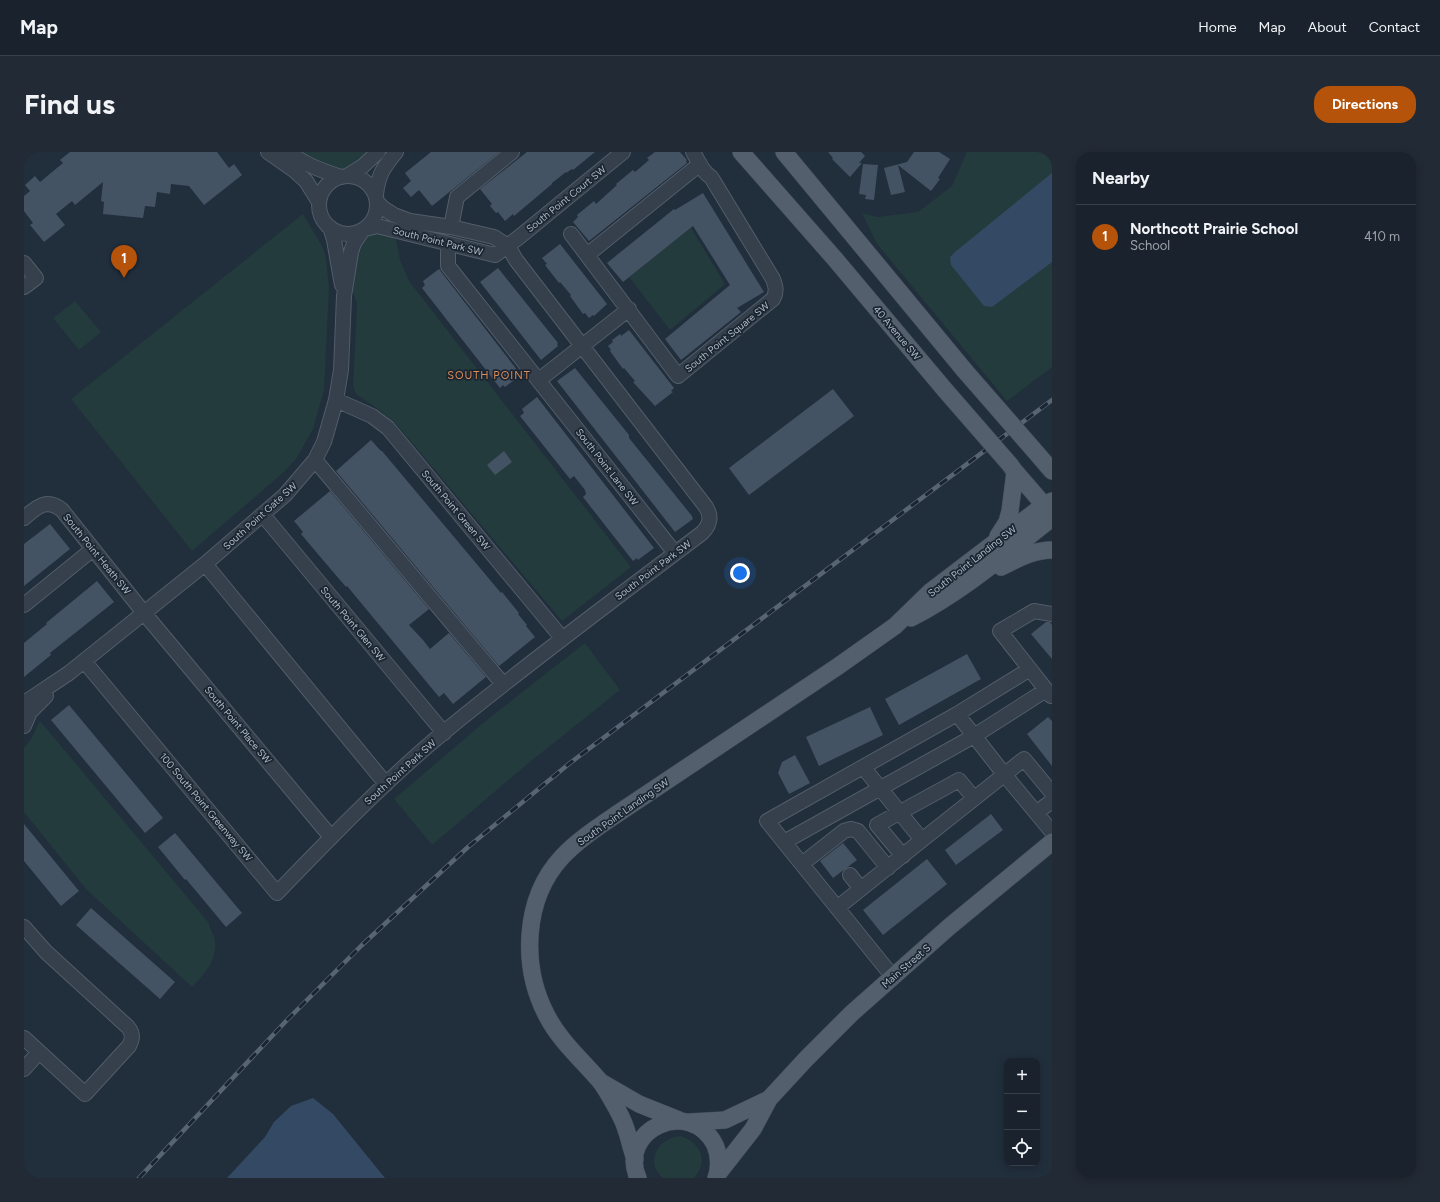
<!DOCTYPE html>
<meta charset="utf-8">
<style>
:root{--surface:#19222d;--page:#222a35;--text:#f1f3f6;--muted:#9fa4aa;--line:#373f49;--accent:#b45309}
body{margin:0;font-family:Figtree,sans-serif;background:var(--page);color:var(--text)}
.controls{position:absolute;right:12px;bottom:12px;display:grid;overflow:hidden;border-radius:8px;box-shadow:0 2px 10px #0003}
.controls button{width:36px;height:36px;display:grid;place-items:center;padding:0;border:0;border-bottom:1px solid var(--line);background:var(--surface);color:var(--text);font:20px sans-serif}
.you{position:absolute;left:716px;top:421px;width:14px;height:14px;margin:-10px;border:3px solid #fff;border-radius:50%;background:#1a73e8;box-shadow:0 0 0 6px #1a73e833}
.badge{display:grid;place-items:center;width:26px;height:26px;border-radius:50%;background:var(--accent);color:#fff;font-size:13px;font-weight:700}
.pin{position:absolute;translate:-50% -33px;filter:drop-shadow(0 1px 2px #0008)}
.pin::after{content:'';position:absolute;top:21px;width:14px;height:12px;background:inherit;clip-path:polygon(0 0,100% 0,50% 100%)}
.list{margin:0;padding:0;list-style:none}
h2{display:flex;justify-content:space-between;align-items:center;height:52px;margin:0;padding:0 16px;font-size:17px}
h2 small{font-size:13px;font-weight:400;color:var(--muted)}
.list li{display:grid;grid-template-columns:26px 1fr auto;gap:12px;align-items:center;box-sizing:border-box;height:64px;padding:0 16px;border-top:1px solid var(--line)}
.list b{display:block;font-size:15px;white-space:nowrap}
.list p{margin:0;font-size:13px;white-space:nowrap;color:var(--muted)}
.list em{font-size:13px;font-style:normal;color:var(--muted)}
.icon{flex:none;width:22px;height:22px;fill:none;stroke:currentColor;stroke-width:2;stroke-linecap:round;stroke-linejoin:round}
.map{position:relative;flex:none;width:1028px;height:1026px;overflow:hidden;border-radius:16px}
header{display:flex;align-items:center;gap:24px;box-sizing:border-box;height:56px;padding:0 20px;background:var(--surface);border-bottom:1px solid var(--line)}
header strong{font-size:19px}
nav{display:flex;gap:22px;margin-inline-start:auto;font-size:14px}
.intro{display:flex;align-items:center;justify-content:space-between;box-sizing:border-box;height:96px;padding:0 24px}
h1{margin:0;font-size:28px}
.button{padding:10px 18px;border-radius:16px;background:var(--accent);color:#fff;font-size:14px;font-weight:700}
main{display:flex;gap:24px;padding:0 24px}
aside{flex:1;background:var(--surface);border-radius:16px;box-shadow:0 2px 10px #0003}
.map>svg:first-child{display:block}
.green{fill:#233b3d}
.water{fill:#344a64}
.building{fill:#445363}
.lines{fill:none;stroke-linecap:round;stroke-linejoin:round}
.minor-casing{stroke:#535d6a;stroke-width:16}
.major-casing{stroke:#3e4955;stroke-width:18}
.minor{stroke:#35404c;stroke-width:14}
.major{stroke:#535f6d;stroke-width:17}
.rail-casing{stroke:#576474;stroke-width:4.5}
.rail{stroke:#1a2531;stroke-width:3;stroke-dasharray:9;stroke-linecap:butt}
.major-bridge-casing{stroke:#3e4955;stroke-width:18;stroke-linecap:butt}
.major-bridge{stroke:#535f6d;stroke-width:17}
.labels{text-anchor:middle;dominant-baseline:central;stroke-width:3.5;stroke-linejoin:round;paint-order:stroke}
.street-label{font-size:10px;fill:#b0bac8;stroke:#1a2531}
.neighbourhood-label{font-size:11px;letter-spacing:1px;fill:#da8c59;stroke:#1a2531}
</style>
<header>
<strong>Map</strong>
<nav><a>Home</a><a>Map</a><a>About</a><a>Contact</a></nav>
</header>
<div class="intro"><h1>Find us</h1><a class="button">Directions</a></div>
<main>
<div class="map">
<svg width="1028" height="1026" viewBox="0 0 1028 1026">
<rect width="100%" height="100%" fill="#212e3c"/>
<path class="green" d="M 274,0 L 349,0 C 342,5 335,11 328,15 C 310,23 289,8 274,0 Z
M 943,0 L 1028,0 L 1028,215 L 983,249 L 853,92 L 838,61 L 853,65 L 894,60 L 928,34 Z
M 279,62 L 299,96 L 302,106 L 305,136 L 300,238 L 289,277 L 272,307 L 260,320 L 168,399 L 47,247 Z
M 667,76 L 701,132 L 646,178 L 605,125 Z
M 357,79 L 372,88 L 376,108 L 385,129 L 607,415 L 538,469 L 372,272 L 354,257 L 332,242 L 329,235 L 333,152 L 329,140 L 329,111 L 339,84 Z
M 51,149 L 77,180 L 55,198 L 29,166 Z
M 561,491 L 596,538 L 501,614 L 408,693 L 370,647 L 464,567 Z
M 16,569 L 185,771 C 185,777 190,782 191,788 C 194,807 180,823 168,835 L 62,737 L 0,660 L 0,596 L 6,589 Z
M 656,984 C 677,990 685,1009 670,1026 L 639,1026 C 620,1010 634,986 656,984 Z"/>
<path class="water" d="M 1028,21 L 1028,110 L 968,155 L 960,154 L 927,113 L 926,105 L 931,100 Z
M 289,946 L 309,962 L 361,1026 L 203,1026 L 241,985 L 250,970 L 267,954 Z"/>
<path class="building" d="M 46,0 L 193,0 L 205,16 L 210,12 L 218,23 L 180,53 L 165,34 L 147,32 L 146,42 L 133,40 L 131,55 L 121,54 L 119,66 L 79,62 L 80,50 L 77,49 L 79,30 L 51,53 L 48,49 L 32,62 L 41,73 L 20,90 L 6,73 L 9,71 L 0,59 L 0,44 L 6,39 L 1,33 L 11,24 L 16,30 L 39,11 L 36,8 Z
M 407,0 L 475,0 L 408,54 L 395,38 L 387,45 L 379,36 L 387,29 L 381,21 Z
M 503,0 L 571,0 L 549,18 L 548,17 L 542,21 L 542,20 L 528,31 L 528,32 L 490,64 L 489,62 L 481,69 L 474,60 L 472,61 L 466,54 L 468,52 L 456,37 Z
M 631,0 L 656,0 L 663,8 L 662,9 L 663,11 L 565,89 L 549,70 L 554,65 L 553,63 L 570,49 L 572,52 L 593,33 L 592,32 L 609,18 L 611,20 L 625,8 L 623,6 Z
M 804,0 L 837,0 L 841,4 L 835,11 L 838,11 L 826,25 L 808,7 L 809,6 Z
M 890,0 L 915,0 L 926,7 L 914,26 L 916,27 L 907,39 L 874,13 L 881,40 L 867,43 L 860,16 L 883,10 Z
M 839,12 L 854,13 L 850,48 L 841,47 L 842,43 L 835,42 Z
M 679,41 L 740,140 L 713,156 L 717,160 L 657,208 L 641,187 L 706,133 L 669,74 L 599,130 L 583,111 L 650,57 L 651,58 Z
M 536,92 L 583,152 L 570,164 L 569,163 L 565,166 L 561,161 L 559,162 L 546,144 L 547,143 L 536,130 L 535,131 L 521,113 L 523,112 L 518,106 Z
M 474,116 L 534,191 L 533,192 L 534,194 L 517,208 L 456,130 Z
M 415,117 L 497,223 L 481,235 L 479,233 L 476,236 L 398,136 L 401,133 L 399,129 Z
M 605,178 L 650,236 L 647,239 L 649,240 L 631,254 L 609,230 L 611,229 L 600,216 L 599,217 L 586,199 L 587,198 L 584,194 L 589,190 L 588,188 L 596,182 L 597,184 Z
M 551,216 L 605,283 L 605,286 L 668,364 L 668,365 L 669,367 L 651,380 L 533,229 Z
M 809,237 L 830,264 L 725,343 L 705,316 Z
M 513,245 L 630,396 L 614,408 L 613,406 L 609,409 L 559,345 L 562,342 L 561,338 L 550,324 L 546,327 L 496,264 L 500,261 L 498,257 Z
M 347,288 L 357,299 L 358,299 L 477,441 L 478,440 L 486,450 L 495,461 L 494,462 L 503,473 L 502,474 L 511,485 L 475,514 L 312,319 Z
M 480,299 L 488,310 L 471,323 L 463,313 Z
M 306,339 L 405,457 L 385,473 L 399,488 L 406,497 L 425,481 L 462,525 L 429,552 L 420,541 L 415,545 L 323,434 L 322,435 L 293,401 L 277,382 L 279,380 L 270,369 Z
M 26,372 L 46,397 L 0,434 L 0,392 Z
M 73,429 L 90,450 L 26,501 L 27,503 L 0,525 L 0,491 L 23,472 L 22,471 Z
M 1022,470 L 1026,470 L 1028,473 L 1028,507 L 1007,482 Z
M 943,502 L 957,527 L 875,573 L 861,547 Z
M 45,553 L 139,666 L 121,681 L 27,568 Z
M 846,555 L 859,583 L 795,614 L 782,585 Z
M 1024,565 L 1028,569 L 1028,614 L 1003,582 Z
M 771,603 L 786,631 L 765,642 L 754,621 L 758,610 Z
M 967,662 L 979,678 L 932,713 L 921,698 Z
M 0,672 L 55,739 L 37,754 L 0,709 Z
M 151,681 L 218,761 L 202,775 L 162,727 L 161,728 L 134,695 Z
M 819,691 L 833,708 L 809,726 L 796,709 Z
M 903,707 L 923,732 L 859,783 L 839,758 Z
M 67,756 L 151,830 L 136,847 L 52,773 Z"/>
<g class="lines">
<g class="minor-casing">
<path id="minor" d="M 244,0 L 271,19 L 282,29 L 295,50
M 264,0 C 282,13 296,18 317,25
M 323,24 L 339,14 L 354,0
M295 53a29 29 0 1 1 58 0a29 29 0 1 1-58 0Z
M 352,43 C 354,23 359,16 372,0
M 306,75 L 310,88 L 318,133
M 427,75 L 433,45 L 488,0
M 341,77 L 353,74 L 471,103 L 494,86 L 599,0
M 547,82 L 654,224 L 749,147 C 753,140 752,135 749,127 L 687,25 C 678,20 674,8 669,0
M 424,98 L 424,114 L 651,401
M 563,103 L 676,12
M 0,111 L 12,126 L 0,135
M 515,228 L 605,157
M 312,248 L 348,264 L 364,276 L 538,486
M 291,308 L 479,532
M 239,363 L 420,581
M 0,366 C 12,356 22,345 38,358 L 120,461 L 307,685
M 181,412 L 362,632
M 0,453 L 69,397
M 60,509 L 253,741 C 307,685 361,629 420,580 C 504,511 592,446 678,381 C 686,373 688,365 682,355 L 492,108 L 484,94 L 470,85 L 427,75 L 386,69 L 370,63 L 359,56 L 353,50
M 1027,544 L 976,479 L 1010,459 L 1028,462
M 0,551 L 45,521 L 181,412 L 261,343 L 291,308 L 300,290 L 312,248 L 317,218 L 320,144 L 327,100 L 330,91 L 338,79
M 933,562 L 980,622 L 1028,680
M 0,574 L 6,560 L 22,544
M 839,615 L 898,688 L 1000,607 L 1028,641
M 1012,661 L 1028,649
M 760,690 L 950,584 L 1022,538
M 879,704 L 853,673 L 935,628 L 950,646
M 778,712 L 820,679 L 827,677 L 834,679 L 864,716
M 826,723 L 837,737
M 813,756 L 898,688
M 0,775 L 22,800 L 104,875 C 109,881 109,887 105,894 L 61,942 L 0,886
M 869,825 L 743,669 L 933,562 L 1006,517
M 0,917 L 15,900"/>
</g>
<g class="major-casing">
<path id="major" d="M 717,0 L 811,107 L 921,238
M 760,0 L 941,219
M 1009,297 L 1028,319
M 988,316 L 1027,361
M 974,384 L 983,370 L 986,359 L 991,320
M 977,415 C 994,407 1009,398 1028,398
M 887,466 C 938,440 983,401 1028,366
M 577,930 L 615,952 L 655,968
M 666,970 L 701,968 L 745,947
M 611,1007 C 606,994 604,979 598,967 C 594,958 581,935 575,928 C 557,907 536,889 523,864 C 497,815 499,747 538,705 C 554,688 574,675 593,662 L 813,515 L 871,474 L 906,440 L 1020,353 L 1028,349
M 693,1023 L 729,977 L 745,947 L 782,907 L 828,861 L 925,775 L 1028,690
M 614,1026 C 593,978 666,944 691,993 C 695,1002 696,1016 692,1026"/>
</g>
<use href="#minor" class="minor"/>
<use href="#major" class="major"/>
<g class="rail-casing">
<path id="rail" d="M 115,1026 L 264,867 L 338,793 L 444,695 L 546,611 L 1028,248"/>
</g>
<use href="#rail" class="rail"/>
<g class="major-bridge-casing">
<path id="major-bridge" d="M 941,219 L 1009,297
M 921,238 L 988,315"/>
</g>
<use href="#major-bridge" class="major-bridge"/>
</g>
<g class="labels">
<g class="street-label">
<text transform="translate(542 47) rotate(-39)">South Point Court SW</text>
<text transform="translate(414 89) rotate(14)">South Point Park SW</text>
<text transform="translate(873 181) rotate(50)">40 Avenue SW</text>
<text transform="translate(703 185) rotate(-39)">South Point Square SW</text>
<text transform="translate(583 315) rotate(52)">South Point Lane SW</text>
<text transform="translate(432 358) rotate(50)">South Point Green SW</text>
<text transform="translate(236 364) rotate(-42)">South Point Gate SW</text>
<text transform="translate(73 402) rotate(51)">South Point Heath SW</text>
<text transform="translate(948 409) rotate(-38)">South Point Landing SW</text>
<text transform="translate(629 418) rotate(-37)">South Point Park SW</text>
<text transform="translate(329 472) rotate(50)">South Point Glen SW</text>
<text transform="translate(214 573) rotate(50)">South Point Place SW</text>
<text transform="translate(376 620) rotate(-42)">South Point Park SW</text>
<text transform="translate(182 655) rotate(50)">100 South Point Greenway SW</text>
<text transform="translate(599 660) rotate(-35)">South Point Landing SW</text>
<text transform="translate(882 814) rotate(-41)">Main Street S</text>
</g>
<g class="neighbourhood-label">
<text x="465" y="223">SOUTH POINT</text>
</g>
</g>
</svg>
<div class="controls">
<button>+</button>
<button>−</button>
<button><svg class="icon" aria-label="locate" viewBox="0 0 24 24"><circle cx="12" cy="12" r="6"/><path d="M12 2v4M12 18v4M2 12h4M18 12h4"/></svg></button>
</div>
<div class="you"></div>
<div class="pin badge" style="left:100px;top:126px">1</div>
</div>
<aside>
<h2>Nearby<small></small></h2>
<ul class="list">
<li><span class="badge">1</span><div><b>Northcott Prairie School</b><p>School</p></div><em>410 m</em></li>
</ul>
</aside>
</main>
